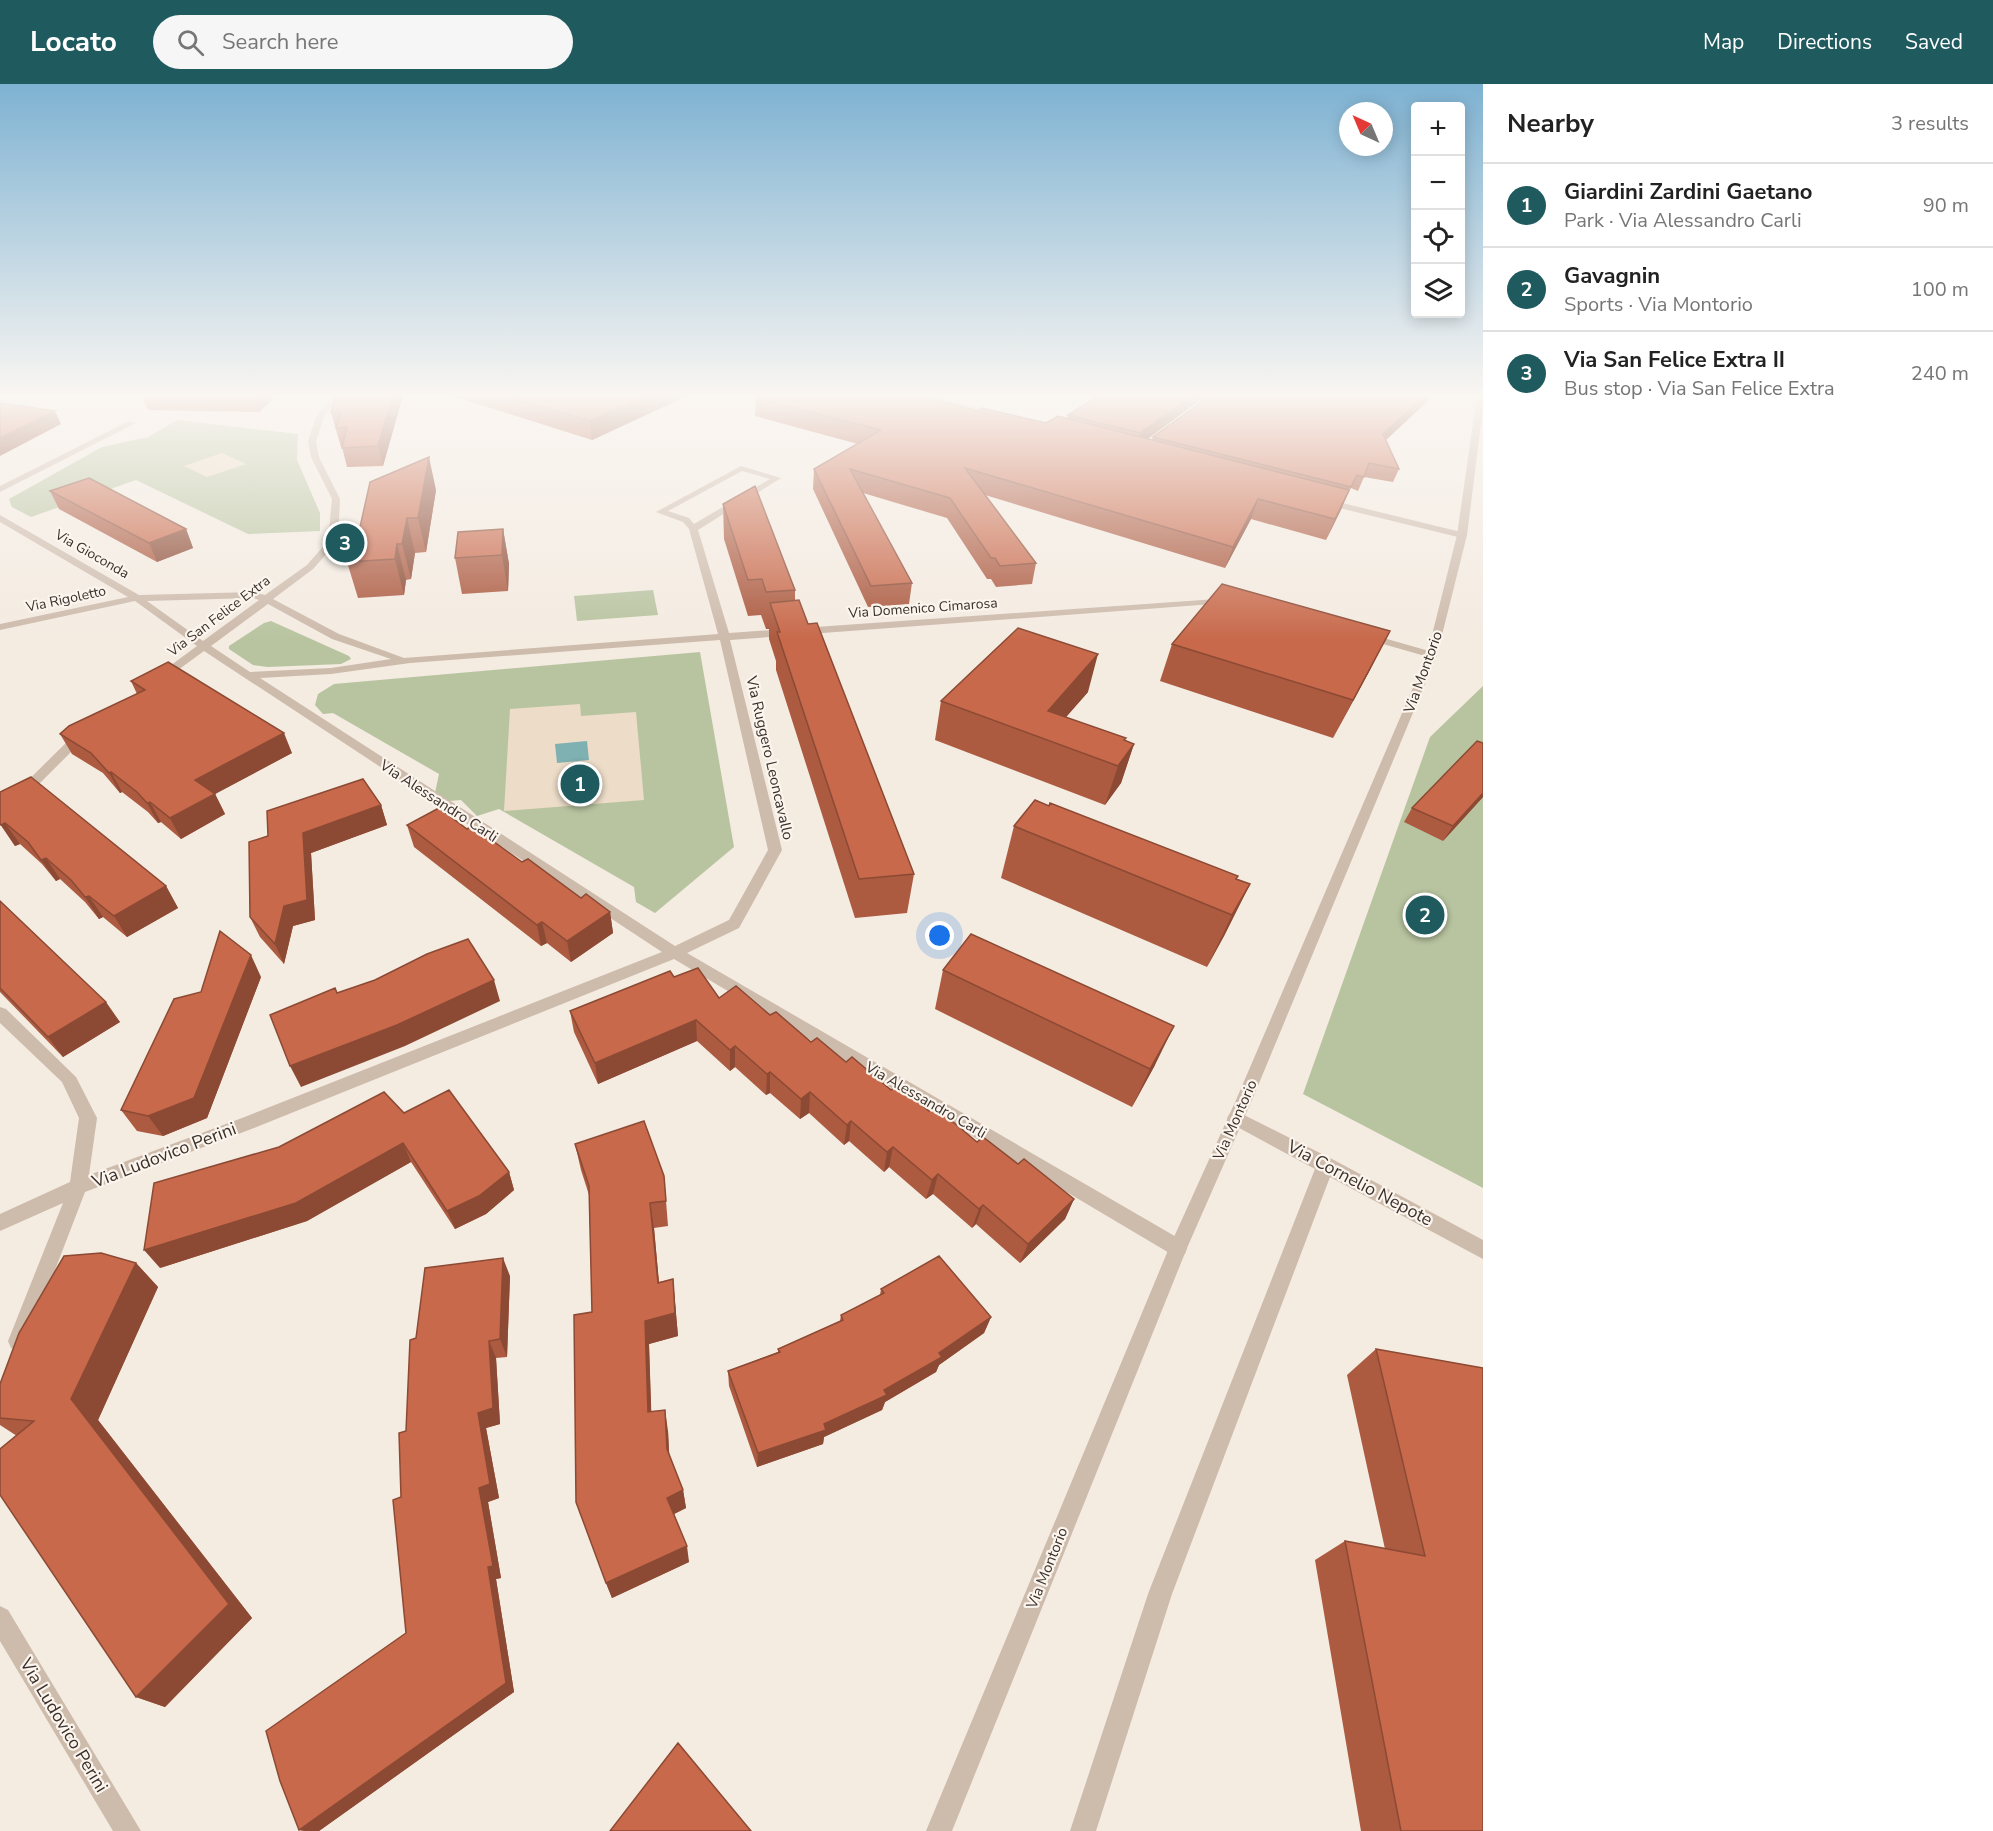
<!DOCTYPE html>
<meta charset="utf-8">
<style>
:root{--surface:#fff;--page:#f6f6f6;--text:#222;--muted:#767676;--line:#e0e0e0;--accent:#1f5a5e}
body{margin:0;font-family:"Nunito Sans",sans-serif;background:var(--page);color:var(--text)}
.controls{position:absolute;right:18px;top:18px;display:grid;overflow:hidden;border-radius:6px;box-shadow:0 3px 15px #0003}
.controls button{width:54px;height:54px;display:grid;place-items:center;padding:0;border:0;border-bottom:2px solid var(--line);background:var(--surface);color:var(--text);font:30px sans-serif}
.compass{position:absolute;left:1339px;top:18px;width:54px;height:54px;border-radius:50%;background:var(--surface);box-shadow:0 3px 15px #0003;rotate:316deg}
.you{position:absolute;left:940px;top:852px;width:21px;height:21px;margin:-15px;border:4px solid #fff;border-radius:50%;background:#1a73e8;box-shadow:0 0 0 9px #1a73e833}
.badge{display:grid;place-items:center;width:39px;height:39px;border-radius:50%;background:var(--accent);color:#fff;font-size:20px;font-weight:700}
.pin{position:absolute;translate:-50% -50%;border:3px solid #fff;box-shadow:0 2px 6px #0006}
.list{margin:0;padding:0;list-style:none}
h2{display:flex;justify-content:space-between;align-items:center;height:78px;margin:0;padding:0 24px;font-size:26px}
h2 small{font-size:20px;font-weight:400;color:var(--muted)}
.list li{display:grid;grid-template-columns:39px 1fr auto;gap:18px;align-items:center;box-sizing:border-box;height:84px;padding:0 24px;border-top:2px solid var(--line)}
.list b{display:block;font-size:22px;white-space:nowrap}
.list p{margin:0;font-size:20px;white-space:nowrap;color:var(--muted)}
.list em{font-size:20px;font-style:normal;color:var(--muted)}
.icon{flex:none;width:33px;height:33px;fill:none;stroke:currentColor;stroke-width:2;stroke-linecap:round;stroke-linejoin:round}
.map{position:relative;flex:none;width:1483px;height:1747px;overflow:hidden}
header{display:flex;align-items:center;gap:36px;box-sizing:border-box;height:84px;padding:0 30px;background:var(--accent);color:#fff}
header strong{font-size:28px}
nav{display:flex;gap:33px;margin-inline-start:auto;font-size:21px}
.search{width:420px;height:54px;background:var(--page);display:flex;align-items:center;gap:15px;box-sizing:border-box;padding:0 21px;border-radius:33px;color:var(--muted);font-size:22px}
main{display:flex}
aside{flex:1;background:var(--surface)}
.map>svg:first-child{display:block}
.green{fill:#b8c4a0}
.plaza{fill:#ecdcc8}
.water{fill:#7fb0b2}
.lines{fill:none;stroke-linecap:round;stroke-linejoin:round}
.minor{fill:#cdbbac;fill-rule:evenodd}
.tertiary{fill:#cdbbac;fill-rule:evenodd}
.wall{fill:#ac5a40}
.shaded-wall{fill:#8c4a34}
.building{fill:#c8694b;stroke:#8c4a34;stroke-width:1.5}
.labels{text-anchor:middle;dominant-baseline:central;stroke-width:4.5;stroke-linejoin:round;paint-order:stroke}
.far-street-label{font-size:14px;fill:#3b302b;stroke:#fbf5ee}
.street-label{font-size:15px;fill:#3b302b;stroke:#fbf5ee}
.near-street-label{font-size:18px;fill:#3b302b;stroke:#fbf5ee}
</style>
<header>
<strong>Locato</strong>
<div class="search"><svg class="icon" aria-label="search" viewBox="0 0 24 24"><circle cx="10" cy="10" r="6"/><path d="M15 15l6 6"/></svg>Search here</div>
<nav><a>Map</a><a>Directions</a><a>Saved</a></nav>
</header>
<main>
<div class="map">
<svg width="1483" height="1747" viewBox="0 0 1483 1747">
<rect width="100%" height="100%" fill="#f4ebe1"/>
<path class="green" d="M 177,336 L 298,350 L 297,376 L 320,429 L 320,447 L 248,450 L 136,396 L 31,433 L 12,423 L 9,415 L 102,363 L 148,353 Z
M 653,506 L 658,531 L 577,537 L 574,512 Z
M 271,537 L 349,572 L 351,575 L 341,580 L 268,583 L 253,581 L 229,565 L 229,562 L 264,539 Z
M 700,568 L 734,763 L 655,829 L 636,818 L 634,803 L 499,725 L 477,732 L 461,716 L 449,717 L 435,709 L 439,690 L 333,629 L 323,630 L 315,621 L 318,610 L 334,600 Z
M 1483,602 L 1483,1104 L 1303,1010 L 1430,653 Z"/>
<path class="plaza" d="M 222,369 L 246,380 L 207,393 L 184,382 Z
M 580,620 L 581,632 L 636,628 L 644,716 L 504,727 L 510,625 Z"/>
<path class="water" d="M 587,657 L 589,676 L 557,679 L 555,660 Z"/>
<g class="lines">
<path class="minor" d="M 332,311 L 340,311 L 324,333 L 316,357 L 319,373 L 340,415 L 338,457 L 313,485 L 273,515 L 339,550 L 404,574 L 718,550 L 689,445 L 683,438 L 656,428 L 741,382 L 781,394 L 698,446 L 729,549 L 1231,514 L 1231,518 L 1227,519 L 730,556 L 782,766 L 739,844 L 687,869 L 1185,1158 L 1187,1164 L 1185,1170 L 1178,1173 L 1171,1170 L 674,875 L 254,1044 L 85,1108 L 25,1264 L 18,1267 L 11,1264 L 8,1257 L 63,1119 L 0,1147 L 0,1130 L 70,1098 L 79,1034 L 62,998 L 0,939 L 0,923 L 6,925 L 76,993 L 97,1034 L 89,1091 L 242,1034 L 662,868 L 204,567 L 163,597 L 155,597 L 155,593 L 197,562 L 135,517 L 0,546 L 0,540 L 128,513 L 0,438 L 0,431 L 139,511 L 253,508 L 265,511 L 307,481 L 328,457 L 332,415 L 311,373 L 308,357 L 316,333 ZM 742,387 L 770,395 L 694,440 L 689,434 L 668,427 ZM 253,514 L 259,516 L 203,557 L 147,517 ZM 268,520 L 332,555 L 391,575 L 331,584 L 250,588 L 211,562 ZM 720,556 L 768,766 L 729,836 L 675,862 L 260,594 L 331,590 L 410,579 Z
M 922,311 L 934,311 L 1002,331 L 995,333 Z
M 129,337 L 136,339 L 0,408 L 0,402 Z
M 1322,414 L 1465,449 L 1467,451 L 1462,454 L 1319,419 L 1318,417 Z
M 1366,549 L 1436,569 L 1437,571 L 1432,574 L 1362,554 L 1361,552 Z
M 81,647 L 85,648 L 85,654 L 5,734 L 0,735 L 0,724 L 77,648 Z
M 1236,1027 L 1332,1075 L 1483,1156 L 1483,1175 L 1330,1093 L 1172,1510 L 1096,1747 L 1070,1747 L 1148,1510 L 1315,1085 L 1230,1039 L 1227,1034 L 1230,1029 Z
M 0,1522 L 8,1526 L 141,1747 L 113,1747 L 0,1557 Z"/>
<path class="tertiary" d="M 1477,311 L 1483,311 L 1483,324 L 1467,451 L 1437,571 L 1252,1016 L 1187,1164 L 952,1747 L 926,1747 L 1169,1164 L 1236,1016 L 1427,571 L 1457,451 Z"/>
</g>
<path class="wall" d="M 150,311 L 277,311 L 259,328 L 148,326 L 143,316 Z
M 336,311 L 403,311 L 383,382 L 347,383 L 342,363 L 341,363 L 331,328 Z
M 449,311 L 689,311 L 592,356 Z
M 1100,311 L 1207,311 L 1147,355 L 1152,356 L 1153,353 L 1211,311 L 1432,311 L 1430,315 L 1386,356 L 1399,385 L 1393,398 L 1364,393 L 1358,407 L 1351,404 L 1326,456 L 1251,435 L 1225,484 L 985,411 L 1036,479 L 1032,500 L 996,503 L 991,495 L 987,495 L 947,434 L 863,409 L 912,499 L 909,520 L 868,523 L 813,405 L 814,385 L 858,360 L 755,332 L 756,314 L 978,327 L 1046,339 L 1067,334 L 1068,331 Z
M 436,406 L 426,468 L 415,469 L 411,495 L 406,496 L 404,511 L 358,514 L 347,478 L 358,452 Z
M 50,407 L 186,445 L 193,464 L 157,478 L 59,425 Z
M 723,420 L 795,506 L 795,517 L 808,540 L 914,790 L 907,829 L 855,834 L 776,586 L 776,577 L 769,555 L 769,545 L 766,545 L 761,531 L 748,532 L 724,455 Z
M 503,445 L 509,480 L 508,507 L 462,510 L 455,474 Z
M 1172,560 L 1371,584 L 1333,654 L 1160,597 Z
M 131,597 L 292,669 L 215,710 L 225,730 L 181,755 L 161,738 L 158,739 L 148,728 L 122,708 L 120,709 L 103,689 L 72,670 L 60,650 L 137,610 Z
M 1088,608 L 1066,633 L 1134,660 L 1121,699 L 1105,721 L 935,656 L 941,617 Z
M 1483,659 L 1483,713 L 1443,757 L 1404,738 L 1412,724 Z
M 0,708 L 166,802 L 178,824 L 127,853 L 103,833 L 99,835 L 85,818 L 60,795 L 56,797 L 42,780 L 20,760 L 15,762 L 0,740 Z
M 381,721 L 387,741 L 311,769 L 315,836 L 293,842 L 284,880 L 260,853 L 250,833 L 268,752 Z
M 407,741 L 467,745 L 581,814 L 610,828 L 613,849 L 571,878 L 547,859 L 541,862 L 414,763 Z
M 1014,742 L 1236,795 L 1250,800 L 1224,852 L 1207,883 L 1001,794 Z
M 0,817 L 120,938 L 63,973 L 0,908 Z
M 943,886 L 1155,981 L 1132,1023 L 935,925 Z
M 261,893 L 207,1034 L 163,1052 L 137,1047 L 121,1026 Z
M 674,893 L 719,914 L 770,931 L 811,958 L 929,1027 L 977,1058 L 1018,1080 L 1074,1115 L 1065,1135 L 1020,1179 L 976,1140 L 972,1144 L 933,1110 L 926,1115 L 889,1083 L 884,1088 L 849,1057 L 844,1061 L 809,1029 L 800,1035 L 770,1009 L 766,1011 L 735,983 L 730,987 L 697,957 L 598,1000 L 574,948 L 570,927 Z
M 404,1029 L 509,1088 L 514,1106 L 486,1130 L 455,1145 L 411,1078 L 307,1137 L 160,1184 Z
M 575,1060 L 664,1092 L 668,1142 L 654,1144 L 659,1198 L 673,1195 L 675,1219 L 678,1252 L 649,1260 L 651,1328 L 668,1347 L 669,1371 L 683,1406 L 686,1424 L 674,1430 L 689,1478 L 612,1514 L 606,1499 L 592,1228 L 589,1111 L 581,1086 Z
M 136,1179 L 158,1203 L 98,1336 L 252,1534 L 165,1623 L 136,1613 L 17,1352 L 0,1341 L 0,1300 Z
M 510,1192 L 507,1273 L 496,1274 L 500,1340 L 486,1344 L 499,1414 L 488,1418 L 501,1494 L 496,1495 L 514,1608 L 319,1747 L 305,1747 L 299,1746 L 406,1549 L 401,1413 L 406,1347 L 416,1254 Z
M 881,1205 L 991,1233 L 984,1249 L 939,1281 L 936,1288 L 885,1318 L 882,1326 L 824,1353 L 823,1360 L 757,1383 L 729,1302 L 728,1287 L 778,1268 L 778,1265 L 840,1237 L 841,1231 L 880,1211 Z
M 1376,1265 L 1483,1284 L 1483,1747 L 1361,1747 L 1315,1476 L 1345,1457 L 1385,1465 L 1347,1291 Z"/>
<path class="shaded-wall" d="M 263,311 L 277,311 L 259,328 L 256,317 Z
M 393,311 L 403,311 L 383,382 L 378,362 Z
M 648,311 L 689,311 L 592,356 L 590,337 Z
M 1194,311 L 1207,311 L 1137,363 L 1140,349 Z
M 1426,311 L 1432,311 L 1430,315 L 1378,363 L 1383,350 Z
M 55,327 L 61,340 L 0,372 L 0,354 Z
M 429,373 L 436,406 L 426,468 L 418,434 Z
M 1349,406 L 1341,426 L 1326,456 L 1335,435 Z
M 1258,415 L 1251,435 L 1225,484 L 1233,463 Z
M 407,434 L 415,469 L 411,495 L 402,460 Z
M 186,445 L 193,464 L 157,478 L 149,459 Z
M 503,445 L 509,480 L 508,507 L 502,471 Z
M 397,460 L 406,496 L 404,511 L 395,475 Z
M 1390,547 L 1371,584 L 1333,654 L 1353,616 Z
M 1098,570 L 1088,608 L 1046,656 L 1048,627 Z
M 284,649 L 292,669 L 215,710 L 225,730 L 181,755 L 170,734 L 195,696 Z
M 1134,660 L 1121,699 L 1105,721 L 1118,682 Z
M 111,688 L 122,708 L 120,709 L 109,689 Z
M 1483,709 L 1483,713 L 1443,757 L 1453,742 Z
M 150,718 L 161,738 L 158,739 L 147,719 Z
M 381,721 L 387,741 L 311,769 L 315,836 L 293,842 L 284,880 L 275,860 L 303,749 Z
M 5,739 L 20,760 L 15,762 L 1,741 Z
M 46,774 L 60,795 L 56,797 L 41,776 Z
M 1250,800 L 1224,852 L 1207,883 L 1232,831 Z
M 166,802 L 178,824 L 127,853 L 114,832 Z
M 89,812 L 103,833 L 99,835 L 85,813 Z
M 610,828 L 613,849 L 571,878 L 567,857 Z
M 542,838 L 547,859 L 541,862 L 537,841 Z
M 251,871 L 261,893 L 207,1034 L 163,1052 L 148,1032 Z
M 494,896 L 500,917 L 405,962 L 301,1003 L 290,982 Z
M 106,918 L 120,938 L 63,973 L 48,953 Z
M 696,936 L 697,957 L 598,1000 L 595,979 Z
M 1174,942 L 1155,981 L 1132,1023 L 1150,985 Z
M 735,962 L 735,983 L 730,987 L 730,966 Z
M 770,988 L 770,1009 L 766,1011 L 767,990 Z
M 810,1008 L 809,1029 L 800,1035 L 801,1015 Z
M 851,1037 L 849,1057 L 844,1061 L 847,1041 Z
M 403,1059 L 411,1078 L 307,1137 L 160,1184 L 144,1166 Z
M 893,1063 L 889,1083 L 884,1088 L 887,1068 Z
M 509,1088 L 514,1106 L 486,1130 L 455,1145 L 447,1127 Z
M 938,1090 L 933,1110 L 926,1115 L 932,1096 Z
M 1074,1115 L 1065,1135 L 1020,1179 L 1028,1160 Z
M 650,1119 L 654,1144 L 661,1222 L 658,1199 Z
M 983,1121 L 976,1140 L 972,1144 L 979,1125 Z
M 503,1174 L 510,1192 L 507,1273 L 500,1255 Z
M 136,1179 L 158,1203 L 98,1336 L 252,1534 L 165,1623 L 136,1613 L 71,1315 Z
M 673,1195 L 678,1252 L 649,1260 L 652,1348 L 648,1328 L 645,1237 Z
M 991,1233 L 984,1249 L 939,1281 L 936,1288 L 885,1318 L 882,1326 L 824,1353 L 823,1360 L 757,1383 L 758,1369 L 824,1340 L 939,1269 Z
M 489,1257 L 496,1274 L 500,1340 L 486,1344 L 499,1414 L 488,1418 L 501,1494 L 496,1495 L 514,1608 L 319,1747 L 305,1747 L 299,1746 L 488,1483 L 479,1404 L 478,1329 Z
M 665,1326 L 668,1347 L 670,1384 L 667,1365 Z
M 683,1406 L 686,1424 L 670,1432 L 667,1414 Z
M 687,1462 L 689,1478 L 612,1514 L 606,1499 Z"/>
<path class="building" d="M 150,311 L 263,311 L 256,317 L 143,316 Z
M 336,311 L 393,311 L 378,362 L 342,364 L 347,343 L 336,344 L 341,329 L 331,328 Z
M 505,311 L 648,311 L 590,337 Z
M 762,311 L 918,311 L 978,327 L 982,324 L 1046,339 L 1058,332 L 1349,406 L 1335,435 L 1258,415 L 1233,463 L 965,384 L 1036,479 L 1000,482 L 995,474 L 991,474 L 950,414 L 850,385 L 912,499 L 871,502 L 814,385 L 881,346 L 756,314 Z
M 1100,311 L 1194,311 L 1140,349 L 1068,331 Z
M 1211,311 L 1426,311 L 1383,350 L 1399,385 L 1369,379 L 1364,393 L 1357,391 L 1351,403 L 1153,353 Z
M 0,319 L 55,327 L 0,354 Z
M 429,373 L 418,434 L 407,434 L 402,460 L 397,460 L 395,475 L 347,478 L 354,452 L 358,452 L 370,398 Z
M 89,394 L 186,445 L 149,459 L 50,407 Z
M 755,402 L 795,506 L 766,508 L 762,495 L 748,496 L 723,420 Z
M 503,445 L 502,471 L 455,474 L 458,448 Z
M 1222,500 L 1390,547 L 1353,616 L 1172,560 Z
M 799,516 L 808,540 L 817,539 L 914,790 L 859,795 L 777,548 L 780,548 L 770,519 Z
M 1018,544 L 1098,570 L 1048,627 L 1126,654 L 1124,656 L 1134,660 L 1118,682 L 941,617 Z
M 168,578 L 284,649 L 195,696 L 215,710 L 170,734 L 150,718 L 147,719 L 137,708 L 111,688 L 109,689 L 91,669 L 60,650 L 69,642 L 145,606 L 131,597 Z
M 1477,657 L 1483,659 L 1483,709 L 1453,742 L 1412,724 Z
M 31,693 L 166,802 L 114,832 L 89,812 L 85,813 L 71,796 L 46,774 L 41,776 L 28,758 L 5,739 L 1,741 L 0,740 L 0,708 Z
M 363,695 L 381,721 L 303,749 L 307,816 L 284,822 L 275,860 L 250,833 L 249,758 L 268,752 L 267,727 Z
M 1035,716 L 1049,722 L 1050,719 L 1238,792 L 1236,795 L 1250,800 L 1232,831 L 1014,742 Z
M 439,724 L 467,745 L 472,742 L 522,778 L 528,775 L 581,814 L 586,810 L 610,828 L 567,857 L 542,838 L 537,841 L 407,741 Z
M 0,817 L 106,918 L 48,953 L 0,904 Z
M 220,847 L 251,871 L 194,1014 L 148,1032 L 121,1026 L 174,915 L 201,908 Z
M 971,850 L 1174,942 L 1150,985 L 943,886 Z
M 468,855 L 494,896 L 397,941 L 290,982 L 270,931 L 335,904 L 337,909 L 375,896 L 427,870 Z
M 698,884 L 719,914 L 736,902 L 770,931 L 776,928 L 811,958 L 817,954 L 846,978 L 852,973 L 891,1006 L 897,1001 L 929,1027 L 934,1022 L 977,1058 L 983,1053 L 1018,1080 L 1024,1075 L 1074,1115 L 1028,1160 L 983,1121 L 979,1125 L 938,1090 L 932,1096 L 893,1063 L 887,1068 L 851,1037 L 847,1041 L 810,1008 L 801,1015 L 770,988 L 767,990 L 735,962 L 730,966 L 696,936 L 595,979 L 570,927 L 670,887 L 674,893 Z
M 449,1006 L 509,1088 L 479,1112 L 447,1127 L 403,1059 L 296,1119 L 144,1166 L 154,1099 L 279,1063 L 384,1008 L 404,1029 Z
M 644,1037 L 664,1092 L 666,1117 L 650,1119 L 658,1199 L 673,1195 L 675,1229 L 645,1237 L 648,1328 L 665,1326 L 667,1365 L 683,1406 L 667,1414 L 687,1462 L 606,1499 L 576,1418 L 574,1231 L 592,1228 L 589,1102 L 575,1060 Z
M 101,1169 L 136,1179 L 71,1315 L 229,1520 L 136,1613 L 0,1411 L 0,1365 L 34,1337 L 0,1334 L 0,1300 L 19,1249 L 64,1172 Z
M 939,1172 L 991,1233 L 939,1269 L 942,1273 L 884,1306 L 887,1311 L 824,1340 L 826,1346 L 758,1369 L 728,1287 L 780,1268 L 778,1265 L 843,1236 L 841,1231 L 884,1209 L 881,1205 Z
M 503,1174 L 500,1255 L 489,1257 L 493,1324 L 478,1329 L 490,1400 L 479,1404 L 493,1482 L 488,1483 L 506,1599 L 299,1746 L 280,1697 L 266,1647 L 406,1549 L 393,1416 L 401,1413 L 399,1349 L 406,1347 L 410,1256 L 416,1254 L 425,1184 Z
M 1376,1265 L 1483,1284 L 1483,1747 L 1401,1747 L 1345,1457 L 1425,1472 Z
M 678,1659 L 751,1747 L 610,1747 Z"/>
<linearGradient id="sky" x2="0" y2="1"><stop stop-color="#7eb2d2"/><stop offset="0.56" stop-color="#faf6f2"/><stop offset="1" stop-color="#faf6f2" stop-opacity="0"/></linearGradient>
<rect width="1483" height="556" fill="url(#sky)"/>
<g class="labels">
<g class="far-street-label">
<text transform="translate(92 470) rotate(30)">Via Gioconda</text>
<text transform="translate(66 515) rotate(-12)">Via Rigoletto</text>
<text transform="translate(923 524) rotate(-4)">Via Domenico Cimarosa</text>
<text transform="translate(219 532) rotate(-37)">Via San Felice Extra</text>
</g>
<g class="street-label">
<text transform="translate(1423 588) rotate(-70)">Via Montorio</text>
<text transform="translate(770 674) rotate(77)">Via Ruggero Leoncavallo</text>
<text transform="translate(439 717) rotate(33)">Via Alessandro Carli</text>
<text transform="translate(926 1016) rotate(30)">Via Alessandro Carli</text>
<text transform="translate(1235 1036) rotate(-66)">Via Montorio</text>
<text transform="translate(1047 1484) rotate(-68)">Via Montorio</text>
</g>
<g class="near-street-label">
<text transform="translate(164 1071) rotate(-21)">Via Ludovico Perini</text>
<text transform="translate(1360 1099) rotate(28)">Via Cornelio Nepote</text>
<text transform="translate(64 1641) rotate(59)">Via Ludovico Perini</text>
</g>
</g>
</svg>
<div class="controls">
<button>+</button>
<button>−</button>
<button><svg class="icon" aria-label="locate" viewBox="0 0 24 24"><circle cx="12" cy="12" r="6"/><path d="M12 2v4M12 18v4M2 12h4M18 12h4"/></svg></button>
<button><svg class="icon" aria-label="layers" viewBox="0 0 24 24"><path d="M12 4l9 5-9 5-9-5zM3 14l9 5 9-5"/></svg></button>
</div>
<svg class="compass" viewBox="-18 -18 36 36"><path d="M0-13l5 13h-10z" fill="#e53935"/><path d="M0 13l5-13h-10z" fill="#767676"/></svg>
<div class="you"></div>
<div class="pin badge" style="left:580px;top:700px">1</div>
<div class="pin badge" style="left:1425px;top:831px">2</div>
<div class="pin badge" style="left:345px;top:459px">3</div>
</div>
<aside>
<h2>Nearby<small>3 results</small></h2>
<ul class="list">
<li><span class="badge">1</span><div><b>Giardini Zardini Gaetano</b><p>Park · Via Alessandro Carli</p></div><em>90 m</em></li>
<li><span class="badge">2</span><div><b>Gavagnin</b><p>Sports · Via Montorio</p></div><em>100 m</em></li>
<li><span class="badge">3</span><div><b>Via San Felice Extra II</b><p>Bus stop · Via San Felice Extra</p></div><em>240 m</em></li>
</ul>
</aside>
</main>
